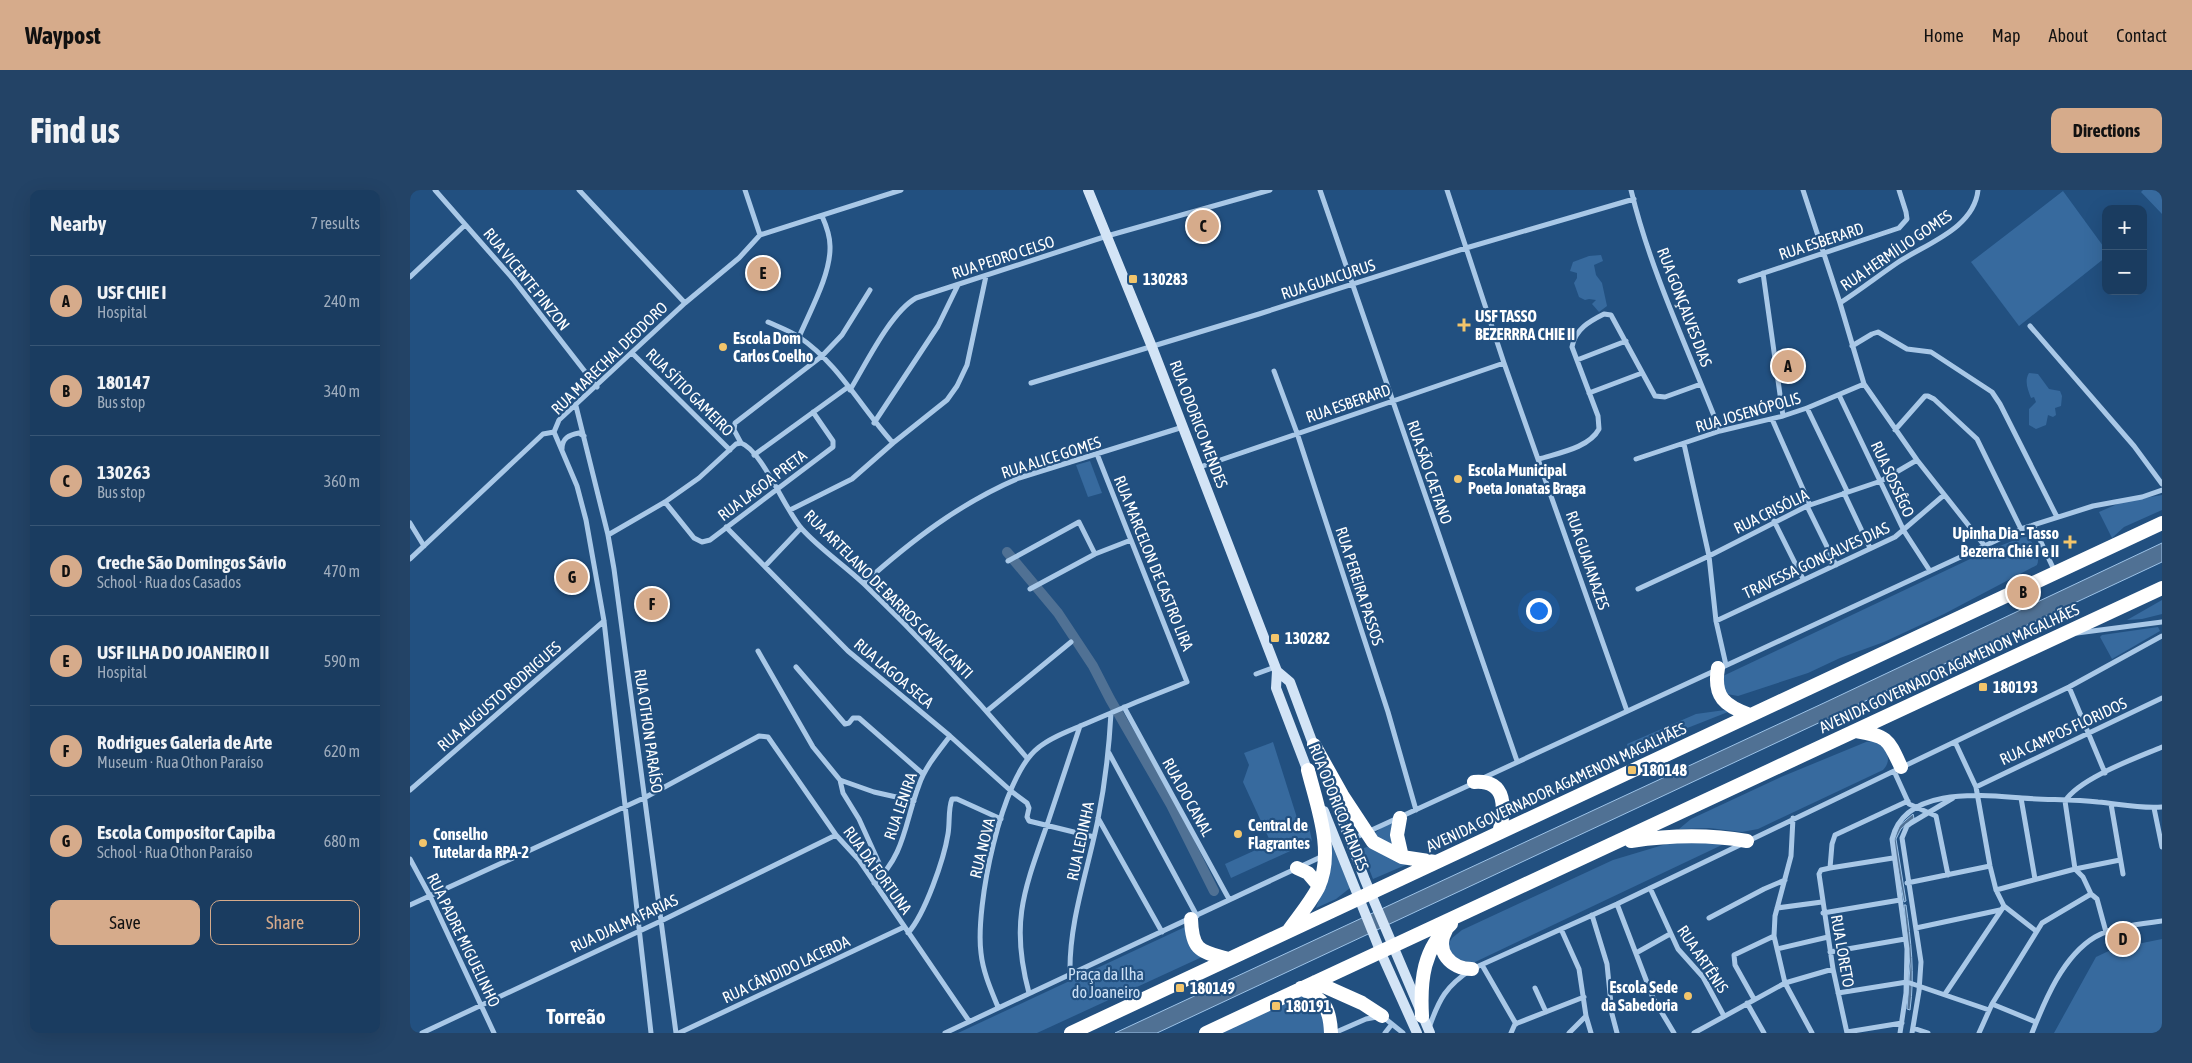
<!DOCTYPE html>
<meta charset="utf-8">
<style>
:root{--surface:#1a3c60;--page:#234366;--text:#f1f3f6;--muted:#9fadbd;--line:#385675;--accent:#d6ab8b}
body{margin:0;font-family:"Asap Condensed",sans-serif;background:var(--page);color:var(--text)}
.controls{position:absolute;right:15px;top:15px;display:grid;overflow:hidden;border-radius:10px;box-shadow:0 5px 20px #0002}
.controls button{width:45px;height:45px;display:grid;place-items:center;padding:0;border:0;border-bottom:1px solid var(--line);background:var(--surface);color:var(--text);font:25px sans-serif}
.you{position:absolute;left:1128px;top:420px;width:18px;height:18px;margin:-12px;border:4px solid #fff;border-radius:50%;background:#1a73e8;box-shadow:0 0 0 8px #1a73e833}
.badge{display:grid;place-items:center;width:32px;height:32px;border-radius:50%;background:var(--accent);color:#111;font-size:16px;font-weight:700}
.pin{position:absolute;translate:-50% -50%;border:2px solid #fff;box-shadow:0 1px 5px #0006}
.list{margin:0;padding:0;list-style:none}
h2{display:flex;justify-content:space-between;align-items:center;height:65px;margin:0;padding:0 20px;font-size:21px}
h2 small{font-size:16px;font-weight:400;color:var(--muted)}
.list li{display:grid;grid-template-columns:32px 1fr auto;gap:15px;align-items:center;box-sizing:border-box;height:90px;padding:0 20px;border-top:1px solid var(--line)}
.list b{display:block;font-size:19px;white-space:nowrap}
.list p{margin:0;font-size:16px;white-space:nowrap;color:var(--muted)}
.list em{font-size:16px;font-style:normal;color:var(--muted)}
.actions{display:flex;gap:10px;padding:15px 20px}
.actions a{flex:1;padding:11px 0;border:1px solid var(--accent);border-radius:10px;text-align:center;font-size:18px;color:var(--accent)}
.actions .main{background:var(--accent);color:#111}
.map{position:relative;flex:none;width:1752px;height:843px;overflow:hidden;border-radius:10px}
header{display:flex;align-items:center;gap:30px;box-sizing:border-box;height:70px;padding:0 25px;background:var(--accent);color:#111}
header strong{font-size:24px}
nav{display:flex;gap:28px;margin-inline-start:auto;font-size:18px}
.intro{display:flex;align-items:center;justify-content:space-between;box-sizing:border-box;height:120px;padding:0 30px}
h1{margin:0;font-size:35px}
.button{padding:12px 22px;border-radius:10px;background:var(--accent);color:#111;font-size:18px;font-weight:700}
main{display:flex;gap:30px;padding:0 30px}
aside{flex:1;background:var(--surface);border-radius:10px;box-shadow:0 5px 20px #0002}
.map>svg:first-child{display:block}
.green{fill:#376a9e}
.water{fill:#507194;stroke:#9dc3e8}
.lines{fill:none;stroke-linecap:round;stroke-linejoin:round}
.canal{stroke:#507194;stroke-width:10}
.street{stroke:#a9c8e7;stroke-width:5}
.secondary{stroke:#d3e4f6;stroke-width:10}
.highway{stroke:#fff;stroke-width:14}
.poi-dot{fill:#f3c56b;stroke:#225080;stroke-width:2}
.labels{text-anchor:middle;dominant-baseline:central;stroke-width:4.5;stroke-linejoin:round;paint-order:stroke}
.street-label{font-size:16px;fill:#fff;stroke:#225080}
.poi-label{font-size:16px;font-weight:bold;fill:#fff;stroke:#225080;text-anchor:start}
.park-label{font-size:16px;fill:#cce1f6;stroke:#225080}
.district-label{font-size:21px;font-weight:bold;fill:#fff;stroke:#225080}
</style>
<header>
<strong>Waypost</strong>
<nav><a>Home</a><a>Map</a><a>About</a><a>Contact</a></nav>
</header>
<div class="intro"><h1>Find us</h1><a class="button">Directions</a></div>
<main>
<aside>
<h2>Nearby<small>7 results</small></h2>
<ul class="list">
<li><span class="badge">A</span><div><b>USF CHIE I</b><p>Hospital</p></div><em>240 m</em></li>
<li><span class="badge">B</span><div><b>180147</b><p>Bus stop</p></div><em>340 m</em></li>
<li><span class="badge">C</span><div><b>130263</b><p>Bus stop</p></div><em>360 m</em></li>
<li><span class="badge">D</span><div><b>Creche São Domingos Sávio</b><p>School · Rua dos Casados</p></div><em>470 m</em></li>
<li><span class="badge">E</span><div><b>USF ILHA DO JOANEIRO II</b><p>Hospital</p></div><em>590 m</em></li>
<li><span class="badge">F</span><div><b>Rodrigues Galeria de Arte</b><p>Museum · Rua Othon Paraíso</p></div><em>620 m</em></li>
<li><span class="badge">G</span><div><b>Escola Compositor Capiba</b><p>School · Rua Othon Paraíso</p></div><em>680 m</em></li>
</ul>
<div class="actions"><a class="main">Save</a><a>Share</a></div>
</aside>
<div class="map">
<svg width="1752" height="843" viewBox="0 0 1752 843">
<rect width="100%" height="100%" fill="#225080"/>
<path class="green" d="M 1733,0 L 1752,0 L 1752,24 L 1731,2 Z
M 1653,1 L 1696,60 L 1696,67 L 1609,136 L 1561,72 Z
M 1191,65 L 1193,71 L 1184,75 L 1186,85 L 1192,93 L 1197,116 L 1189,122 L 1182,114 L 1186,110 L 1179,109 L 1175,110 L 1169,107 L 1164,93 L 1167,88 L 1167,83 L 1160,81 L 1163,72 L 1179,66 Z
M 1619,183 L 1628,184 L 1639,199 L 1650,201 L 1652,206 L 1651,216 L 1645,218 L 1646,225 L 1643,227 L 1638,225 L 1636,235 L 1626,239 L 1619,235 L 1619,219 L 1626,212 L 1624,207 L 1621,208 C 1618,200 1614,191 1619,183 Z
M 680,271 L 692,303 L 678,307 L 666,275 Z
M 1752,305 L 1752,320 L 1714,337 L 1702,348 L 1689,322 L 1712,312 Z
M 1615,346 C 1623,350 1631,366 1627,375 L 1534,424 L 1474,452 L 1430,468 L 1398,483 L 1328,506 L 1311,503 L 1313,486 L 1577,361 Z
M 1752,410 L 1752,424 L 1732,429 L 1717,430 Z
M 1748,437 L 1750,441 L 1702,469 L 1690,447 L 1692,445 Z
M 1315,520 L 1318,522 L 1219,561 L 1217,554 L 1286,524 Z
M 1463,551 C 1475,555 1484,569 1473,580 L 1348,639 L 1332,642 L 1299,638 L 1269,639 L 1281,629 L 1371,587 L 1456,552 Z
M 863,552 L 888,631 L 898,632 L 902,651 L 821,688 L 815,674 L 861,653 L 833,592 L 839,575 L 834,563 Z
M 982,634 L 984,636 L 987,661 L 961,646 L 975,635 Z
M 1273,649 L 1314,654 L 1063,773 L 1042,768 L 1038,755 L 1042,748 L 1052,740 L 1203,670 Z
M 920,650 L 940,698 L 926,709 L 906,718 L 911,703 Z
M 957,657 L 998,673 L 998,674 L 963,689 L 953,663 L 954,658 Z
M 775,737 L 792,767 L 627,843 L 548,843 Z
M 1752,749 L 1752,843 L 1644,843 L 1686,767 L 1703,759 Z
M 891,801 L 915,819 L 916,843 L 802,843 Z"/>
<path class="water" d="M 1752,353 L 1752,372 L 747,843 L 705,843 L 1416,512 Z
M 1503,624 L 1504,628 L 1491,639 L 1486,649 L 1496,711 L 1494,712 L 1483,653 L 1489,636 Z
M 1494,715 L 1496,715 C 1501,751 1505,784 1500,820 L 1497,819 L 1500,776 Z"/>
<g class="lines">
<path class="canal" d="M 597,362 L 648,423 L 683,476 L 700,509 L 761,615 L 804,701"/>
<path class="street" d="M 25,0 L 103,89 L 187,197
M 169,0 L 275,113
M 335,0 L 350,45
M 910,0 L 1107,571
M 1037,0 L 1094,173 L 1217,521
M 1221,0 C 1241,83 1279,161 1310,241
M 1393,0 L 1430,113 L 1454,194 L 1507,270 L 1574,355
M 350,45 L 491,0
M 1353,83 L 1373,226
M 0,87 L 55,35
M 1330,91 L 1489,38 L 1497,29 L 1496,22 L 1489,0
M 1430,113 C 1450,100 1468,86 1487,73 C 1515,54 1564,39 1568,0
M 358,132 C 369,137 380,141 389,147 C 428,173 452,219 483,253
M 1620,136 L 1724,256 L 1752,294
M 389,147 C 400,121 421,84 420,56 C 420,45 416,35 412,26
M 1442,156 L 1462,144 L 1468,142 L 1497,159 L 1521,162 L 1582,202 L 1590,214 L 1647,327
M 222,163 L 320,260
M 1167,170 L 1216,151
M 864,181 L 887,243 L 978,522 L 1006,620
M 621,193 L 849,124 L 1056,58 L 1224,9
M 440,200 C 456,174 480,123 506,108 L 697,46 L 860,0
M 1179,203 L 1232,183
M 1429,205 L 1494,341 L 1520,381
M 166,216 L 198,345 L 204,379 L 266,843
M 1397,218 L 1437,301
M 1362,229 L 1400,315
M 464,233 L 528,136 L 548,95
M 1485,240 L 1515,206 L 1518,206 L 1524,209 L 1567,249 L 1611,339
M 144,242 L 167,296 L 176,330 L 194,431 L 241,843
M 144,242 L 149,230 L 275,113 L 329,68 L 350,45
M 331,253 C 352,260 376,322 392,339 C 410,359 434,375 454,394 C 511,449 566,508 617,568
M 331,253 L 324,240 L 325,233 L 412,166 L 432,145 L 460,100
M 1274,254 L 1299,366 L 1306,431 L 1316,475
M 152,259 C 152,248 159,245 169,243 L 174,246
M 344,265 L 438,197
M 1129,269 C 1148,263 1179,258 1189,239 L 1188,226 L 1162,157 C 1165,139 1180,131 1194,124 L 1201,125 L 1245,206 L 1255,207 L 1291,194
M 1226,269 L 1310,241 L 1373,226 L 1397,218 L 1454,194
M 790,277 L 1094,173
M 1434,303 L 1460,358
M 255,312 L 284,348 L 292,352 L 300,350 L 423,257 L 423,251 L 403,222
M 1397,316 L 1426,375
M 380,320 L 442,289 L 483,253 L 537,210 L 547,196 L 557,175 L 576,86
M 1364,331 L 1393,389
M 0,333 L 14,356
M 1623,335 L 1645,382
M 316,337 L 438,461 L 540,546 L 601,601 L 617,613 L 619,618 L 617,627 L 619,631 L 684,647
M 198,345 L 255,312 L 289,288 L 326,254 L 331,253
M 0,369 L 133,244 L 144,242
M 598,371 L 669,332 L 685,364
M 355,376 L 391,338
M 454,393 C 501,351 550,313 609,288 L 773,237
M 620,399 L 685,364 L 721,350
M 1228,399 L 1299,366 L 1397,316 L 1471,291 L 1507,270
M 1306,431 L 1485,347 L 1534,305
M 1667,443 L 1752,432
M 348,461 L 403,557 L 430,590 L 433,603 L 449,629 L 474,684
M 386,477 L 435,534 L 439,533 L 443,528 L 449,528 L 513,584
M 846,484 L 865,477
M 1659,497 L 1695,583
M 714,517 L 819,709
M 577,521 L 661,452
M 1545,552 L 1566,597 L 1580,676 L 1586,700 L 1594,716 L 1626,741
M 699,563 L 787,726
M 1484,581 L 1499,614 L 1526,626 L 1538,685
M 1071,589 L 1611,339 L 1683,316 L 1732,307 L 1752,300
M 430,590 L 464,602 L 504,611
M 1566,597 L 1752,508
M 0,600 L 194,431
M 1611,608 L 1625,689
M 1701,614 L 1713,684
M 1744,618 L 1752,657
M 688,628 L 752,742
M 1383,628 L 1381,666 L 1365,726 L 1364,746 L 1375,793 L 1402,843
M 940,650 L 1064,593
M 0,669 L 20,706 L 84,843
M 1420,678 L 1422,654 L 1425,645 L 1498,611
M 464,693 C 495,666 495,631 509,595 C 515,577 528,562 540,546
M 1497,693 L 1580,676
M 1240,698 L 1268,759 L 1293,787 L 1314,826
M 1586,700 L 1665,679 L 1710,670
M 1207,714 L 1243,808 L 1264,843
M 0,715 L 236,607 L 349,546 L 358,547 L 426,645 L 449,670 L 559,831
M 1367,718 L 1412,712
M 1413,723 L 1490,710
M 1182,725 L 1197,774 L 1202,824 L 1207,843
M 1299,728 L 1354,699 L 1375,690
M 1506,738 L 1590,720
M 1151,739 L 1169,779 L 1176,826 L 1181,843
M 1696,742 L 1687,709 L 1681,704 L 1673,687 L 1665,679 L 1655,611 C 1670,588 1726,568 1752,557
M 498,743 C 515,724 534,669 538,644 C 540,633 538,619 542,609 L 547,609 L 591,629
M 1367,759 L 1418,747
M 1420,762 L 1495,749
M 1226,763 L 1260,744
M 1072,775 L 1106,834
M 660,783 C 659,731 678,680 688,629 C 695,594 699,559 701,523
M 1125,798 L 1136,822
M 619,803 C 600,733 614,700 637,635 C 648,602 659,569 670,536
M 1428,803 L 1497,792 L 1579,820
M 1535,804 L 1594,716
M 1344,809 L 1325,775 L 1324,765 L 1364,746
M 1337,813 L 1354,843
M 1582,814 L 1626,832
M 588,817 C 581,800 573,782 571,763 C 565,717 591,587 628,558 C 641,547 659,541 675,534 C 709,519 743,505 777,492 L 687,264
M 1019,838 C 1029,809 1036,796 1062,779 L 1207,714 L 1659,497 L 1752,446
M 1503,838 L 1518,843
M 1437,842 L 1492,833
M 12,843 L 251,731 L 426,645
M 269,843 L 494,737
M 535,843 L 913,666
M 924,843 L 956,829 L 972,826 L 993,843
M 975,843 L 982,834
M 1101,843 L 1105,834 L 1174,807
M 1159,843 L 1176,826
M 1284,843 L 1375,793 L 1423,779
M 1437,843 L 1423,779 L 1409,684 L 1411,680 L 1420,678 L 1483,668
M 1490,843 L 1496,803 L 1497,759 L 1482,649 C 1495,596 1572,605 1612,608 C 1637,610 1663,609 1688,612 C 1709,614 1731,619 1752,617
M 1502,843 L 1509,801 L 1511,772 L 1492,648 L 1497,636 L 1501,633 L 1543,608
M 1569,843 L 1582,814 L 1632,733 L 1681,704
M 1622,843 C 1635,810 1653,766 1685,747 C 1704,736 1730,734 1752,731"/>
<path class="secondary" d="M 678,0 L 742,157 L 867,481 L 866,498 L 900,587
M 867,481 L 880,492 L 906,562
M 914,582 L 955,690 L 1020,843
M 914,621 L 971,763 L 1007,843"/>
<path class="highway" d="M 1308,478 C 1303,507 1315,516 1340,525
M 1446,541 C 1478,546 1478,549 1491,577
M 904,555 L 932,605 L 963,652 L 992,667 L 1025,672
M 1064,592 C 1098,589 1095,620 1089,643
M 990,628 L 987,645 L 992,667
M 1221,651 C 1261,645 1298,644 1337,651
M 887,678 L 898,683 L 909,696
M 781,729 C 782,761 790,761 818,769
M 879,740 C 889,726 900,713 908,698 C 925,662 907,616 898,580
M 1036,740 C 1024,761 1041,779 1062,779
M 905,792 L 952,813 L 972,826
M 891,798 C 914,810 920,817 921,843
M 1012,826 C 1010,791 1013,758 1041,734
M 661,843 L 1752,333
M 796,843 L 1752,398"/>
</g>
<g class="poi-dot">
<rect x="718" y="84" width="10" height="10" rx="2.5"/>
<path d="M1051.5 127.5h5v5h5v5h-5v5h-5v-5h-5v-5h5z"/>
<circle cx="313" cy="157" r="5"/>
<circle cx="1048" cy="289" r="5"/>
<path d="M1657.5 344.5h5v5h5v5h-5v5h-5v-5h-5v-5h5z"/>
<rect x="860" y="443" width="10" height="10" rx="2.5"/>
<rect x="1568" y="492" width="10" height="10" rx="2.5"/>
<rect x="1217" y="575" width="10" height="10" rx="2.5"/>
<circle cx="828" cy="644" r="5"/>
<circle cx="13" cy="653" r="5"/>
<rect x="765" y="793" width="10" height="10" rx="2.5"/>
<circle cx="1278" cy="806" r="5"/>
<rect x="861" y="811" width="10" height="10" rx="2.5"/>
</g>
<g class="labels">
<g class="street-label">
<text transform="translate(1411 51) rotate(-18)">RUA ESBERARD</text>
<text transform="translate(1486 60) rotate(-34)">RUA HERMÍLIO GOMES</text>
<text transform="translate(593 67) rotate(-18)">RUA PEDRO CELSO</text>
<text transform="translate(117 89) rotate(51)">RUA VICENTE PINZON</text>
<text transform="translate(918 89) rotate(-18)">RUA GUAICURUS</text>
<text transform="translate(1275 117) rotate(69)">RUA GONÇALVES DIAS</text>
<text transform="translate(199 168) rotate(-44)">RUA MARECHAL DEODORO</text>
<text transform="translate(280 202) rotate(45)">RUA SÍTIO GAMEIRO</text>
<text transform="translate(938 213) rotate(-19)">RUA ESBERARD</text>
<text transform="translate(1338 222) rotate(-16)">RUA JOSENÓPOLIS</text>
<text transform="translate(789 234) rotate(69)">RUA ODORICO MENDES</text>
<text transform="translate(641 267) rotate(-18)">RUA ALICE GOMES</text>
<text transform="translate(1020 282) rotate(71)">RUA SÃO CAETANO</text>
<text transform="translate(1483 289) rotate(65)">RUA SOSSÊGO</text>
<text transform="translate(352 295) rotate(-37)">RUA LAGOA PRETA</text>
<text transform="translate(1361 321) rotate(-26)">RUA CRISÓLIA</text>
<text transform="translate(1178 370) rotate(71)">RUA GUAIANAZES</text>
<text transform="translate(1406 370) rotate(-25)">TRAVESSA GONÇALVES DIAS</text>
<text transform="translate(744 373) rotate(68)">RUA MARCELON DE CASTRO LIRA</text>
<text transform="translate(950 396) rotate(72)">RUA PEREIRA PASSOS</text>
<text transform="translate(479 404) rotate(45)">RUA ARTELANO DE BARROS CAVALCANTI</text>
<text transform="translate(1539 478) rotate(-25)">AVENIDA GOVERNADOR AGAMENON MAGALHÃES</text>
<text transform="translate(484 483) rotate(40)">RUA LAGOA SECA</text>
<text transform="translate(89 506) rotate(-41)">RUA AUGUSTO RODRIGUES</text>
<text transform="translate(239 541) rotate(82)">RUA OTHON PARAÍSO</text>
<text transform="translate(1653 541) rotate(-25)">RUA CAMPOS FLORIDOS</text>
<text transform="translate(1146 597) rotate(-25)">AVENIDA GOVERNADOR AGAMENON MAGALHÃES</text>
<text transform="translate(778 607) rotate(61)">RUA DO CANAL</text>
<text transform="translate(490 616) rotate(-71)">RUA LENIRA</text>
<text transform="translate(929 617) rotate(68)">RUA ODORICO MENDES</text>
<text transform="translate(670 651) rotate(-78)">RUA LEDINHA</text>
<text transform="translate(572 658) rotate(-76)">RUA NOVA</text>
<text transform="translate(468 680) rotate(54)">RUA DA FORTUNA</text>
<text transform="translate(214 733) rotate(-25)">RUA DJALMA FARIAS</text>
<text transform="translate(54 750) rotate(64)">RUA PADRE MIGUELINHO</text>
<text transform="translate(1433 761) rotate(80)">RUA LORETO</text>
<text transform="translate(1293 769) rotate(56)">RUA ARTÊNIS</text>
<text transform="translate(376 779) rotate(-25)">RUA CÂNDIDO LACERDA</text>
</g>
<g class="poi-label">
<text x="733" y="89">130283</text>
<text x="1065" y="126">USF TASSO<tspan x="1065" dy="18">BEZERRRA CHIE II</tspan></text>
<text x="323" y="148">Escola Dom<tspan x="323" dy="18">Carlos Coelho</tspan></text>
<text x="1058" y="280">Escola Municipal<tspan x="1058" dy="18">Poeta Jonatas Braga</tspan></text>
<text x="1649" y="343" text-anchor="end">Upinha Dia - Tasso<tspan x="1649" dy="18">Bezerra Chié I e II</tspan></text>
<text x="875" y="448">130282</text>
<text x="1583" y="497">180193</text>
<text x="1232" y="580">180148</text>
<text x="838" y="635">Central de<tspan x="838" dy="18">Flagrantes</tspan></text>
<text x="23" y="644">Conselho<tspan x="23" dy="18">Tutelar da RPA-2</tspan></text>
<text x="1268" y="797" text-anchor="end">Escola Sede<tspan x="1268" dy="18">da Sabedoria</tspan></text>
<text x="780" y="798">180149</text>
<text x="876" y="816">180191</text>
</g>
<g class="park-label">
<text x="696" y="784">Praça da Ilha<tspan x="696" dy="18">do Joaneiro</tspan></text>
</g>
<g class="district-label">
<text x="166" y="826">Torreão</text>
</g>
</g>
</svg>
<div class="controls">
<button>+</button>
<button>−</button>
</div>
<div class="you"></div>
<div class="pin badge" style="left:1378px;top:176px">A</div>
<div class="pin badge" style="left:1613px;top:402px">B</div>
<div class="pin badge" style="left:793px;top:36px">C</div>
<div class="pin badge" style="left:1713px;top:749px">D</div>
<div class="pin badge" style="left:353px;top:83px">E</div>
<div class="pin badge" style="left:242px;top:414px">F</div>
<div class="pin badge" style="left:162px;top:387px">G</div>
</div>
</main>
